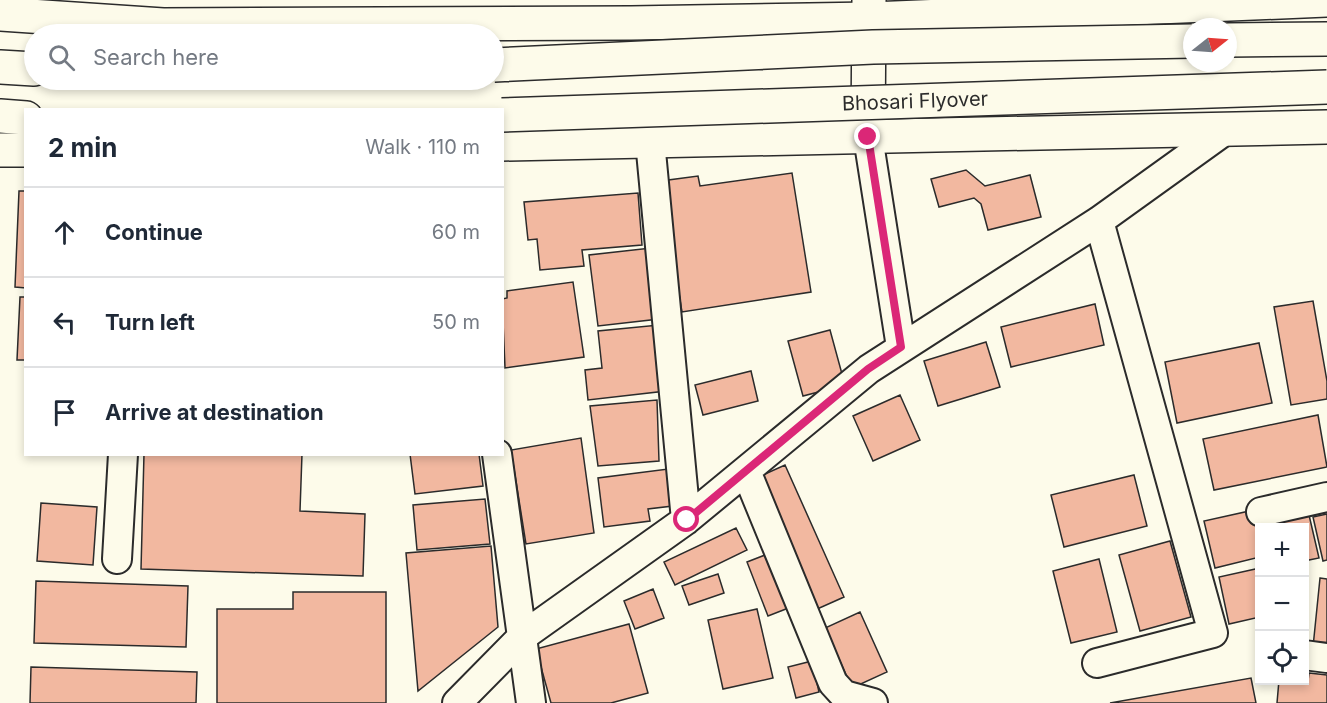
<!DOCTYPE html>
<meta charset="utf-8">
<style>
:root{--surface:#fff;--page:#f6f6f7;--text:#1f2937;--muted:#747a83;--line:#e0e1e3}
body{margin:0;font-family:Inter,sans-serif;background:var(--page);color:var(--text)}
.controls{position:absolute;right:18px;bottom:18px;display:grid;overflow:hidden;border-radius:0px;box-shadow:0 3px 9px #0003}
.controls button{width:54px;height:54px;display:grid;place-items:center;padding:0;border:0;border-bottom:2px solid var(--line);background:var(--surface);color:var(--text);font:30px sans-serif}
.compass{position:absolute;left:1183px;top:18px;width:54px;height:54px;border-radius:50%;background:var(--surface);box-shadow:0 3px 9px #0003;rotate:73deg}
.stop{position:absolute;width:18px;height:18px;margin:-14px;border:4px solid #db2777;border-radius:50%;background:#fff}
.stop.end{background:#db2777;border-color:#fff;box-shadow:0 2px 6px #0008}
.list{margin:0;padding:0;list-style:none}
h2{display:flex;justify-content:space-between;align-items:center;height:78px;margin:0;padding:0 24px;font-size:26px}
h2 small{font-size:20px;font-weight:400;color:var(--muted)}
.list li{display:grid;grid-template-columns:39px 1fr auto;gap:18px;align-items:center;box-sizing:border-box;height:90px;padding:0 24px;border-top:2px solid var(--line)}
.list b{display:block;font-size:22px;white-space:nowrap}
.list em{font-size:20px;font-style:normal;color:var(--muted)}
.icon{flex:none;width:33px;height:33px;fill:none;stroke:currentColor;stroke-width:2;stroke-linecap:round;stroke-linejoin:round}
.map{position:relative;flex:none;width:1327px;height:703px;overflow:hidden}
.search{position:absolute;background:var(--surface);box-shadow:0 3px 9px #0003;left:24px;top:24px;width:480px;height:66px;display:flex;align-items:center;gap:15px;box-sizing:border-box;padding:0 21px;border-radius:33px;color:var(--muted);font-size:22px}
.panel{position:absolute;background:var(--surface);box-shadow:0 3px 9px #0003;left:24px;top:108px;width:480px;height:348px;border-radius:0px}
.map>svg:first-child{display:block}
.building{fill:#f2b8a0;stroke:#2b2b2b;stroke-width:1.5}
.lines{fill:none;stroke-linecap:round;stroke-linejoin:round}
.minor-casing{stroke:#2b2b2b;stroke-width:32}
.tertiary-casing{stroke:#2b2b2b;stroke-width:36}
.primary-casing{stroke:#2b2b2b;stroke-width:36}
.trunk-casing{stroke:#2b2b2b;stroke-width:36}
.minor{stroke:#fdfbea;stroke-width:28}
.tertiary{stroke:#fdfbea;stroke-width:33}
.primary{stroke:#fdfbea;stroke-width:33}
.trunk{stroke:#fdfbea;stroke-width:33}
.trunk-bridge-casing{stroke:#2b2b2b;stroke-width:36;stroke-linecap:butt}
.trunk-bridge{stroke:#fdfbea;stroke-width:33}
.route{stroke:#db2777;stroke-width:8}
.labels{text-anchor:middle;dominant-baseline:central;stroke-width:4.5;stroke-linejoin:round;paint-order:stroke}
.street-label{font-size:20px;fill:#2b2b2b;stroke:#fdfbea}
</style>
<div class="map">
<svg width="1327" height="703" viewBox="0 0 1327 703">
<rect width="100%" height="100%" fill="#fdfbea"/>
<path class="building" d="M 966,170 L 985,186 L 1030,175 L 1041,217 L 988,230 L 981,204 L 974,198 L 939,207 L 931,179 Z
M 792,173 L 811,292 L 682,312 L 661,181 L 698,176 L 700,186 Z
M 19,191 L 26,191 L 26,288 L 15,287 Z
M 638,193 L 642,245 L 582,250 L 584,266 L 540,270 L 537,239 L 528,240 L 524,202 Z
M 651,248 L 659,319 L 598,326 L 589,255 Z
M 573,282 L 584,357 L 505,368 L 502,299 L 507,298 L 507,291 Z
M 20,297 L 26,297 L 26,360 L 17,360 Z
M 1313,301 L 1327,381 L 1327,399 L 1291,405 L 1274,307 Z
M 1095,304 L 1104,345 L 1011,367 L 1001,327 Z
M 659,325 L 666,391 L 588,400 L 585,370 L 602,368 L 598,331 Z
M 830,330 L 845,385 L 803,396 L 788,341 Z
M 986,342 L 1000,387 L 938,406 L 924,361 Z
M 1259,343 L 1272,403 L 1177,423 L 1165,362 Z
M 751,371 L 758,401 L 703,415 L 695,385 Z
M 900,395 L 920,440 L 873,461 L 853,416 Z
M 657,400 L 659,461 L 598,466 L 590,406 Z
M 1318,415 L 1327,467 L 1214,490 L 1203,439 Z
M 581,438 L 594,533 L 526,544 L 511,450 Z
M 144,454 L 302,454 L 300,511 L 365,514 L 363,576 L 141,569 Z
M 410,454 L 479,454 L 483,486 L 415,494 Z
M 785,465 L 844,597 L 815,610 L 756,478 Z
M 676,468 L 681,505 L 648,509 L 650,521 L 604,527 L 598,478 Z
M 1134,475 L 1147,526 L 1064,547 L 1051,495 Z
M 485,499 L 490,544 L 417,550 L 413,505 Z
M 41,503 L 97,507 L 93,565 L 37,561 Z
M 1254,510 L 1260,533 L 1260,557 L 1215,568 L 1204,521 Z
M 1327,514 L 1327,560 L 1323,561 L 1313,517 Z
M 1309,515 L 1319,558 L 1304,561 L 1304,528 L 1265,528 L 1265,525 Z
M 736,528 L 747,550 L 675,585 L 664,562 Z
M 1170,541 L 1191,617 L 1140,631 L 1119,555 Z
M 491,546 L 498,627 L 418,691 L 406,553 Z
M 770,553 L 791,607 L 768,616 L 747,562 Z
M 1099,559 L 1117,632 L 1071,643 L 1053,571 Z
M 1260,568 L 1260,617 L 1229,624 L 1219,577 Z
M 718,574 L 724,593 L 689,605 L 682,586 Z
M 1320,578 L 1327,579 L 1327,649 L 1313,647 Z
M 36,581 L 188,586 L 186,647 L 34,643 Z
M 653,589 L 664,618 L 635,629 L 624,601 Z
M 293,592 L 386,592 L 386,703 L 217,703 L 217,609 L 293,609 Z
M 757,609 L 773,678 L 723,689 L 708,620 Z
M 860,612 L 887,672 L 852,688 L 825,628 Z
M 629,624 L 648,693 L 611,703 L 551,703 L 536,649 Z
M 812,661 L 819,692 L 796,698 L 788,667 Z
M 31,667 L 197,672 L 196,703 L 30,703 Z
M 1309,673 L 1327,675 L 1327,703 L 1277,703 L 1279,680 L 1308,681 Z
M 1251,678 L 1256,703 L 1110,703 Z"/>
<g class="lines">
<g class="minor-casing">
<path id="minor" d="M 868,137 L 901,347
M 650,141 L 686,520
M 497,454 L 531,703
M 746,471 L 833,683 L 844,695 L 873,703
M 1261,512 L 1327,497
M 117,559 L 123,454
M 1304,655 L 1327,658
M 1097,663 L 1213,633 L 1099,221
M 457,703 L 523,636 L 686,520 L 869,369 L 1099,221 L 1227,129"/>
</g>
<g class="tertiary-casing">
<path id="tertiary" d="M 868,137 L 869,0"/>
</g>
<g class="primary-casing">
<path id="primary" d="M 0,14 L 163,25 L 631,23 L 871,19 L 1327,0
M 502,144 L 1327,127
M 0,150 L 26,150"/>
</g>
<g class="trunk-casing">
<path id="trunk" d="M 1228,40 L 1327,39
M 0,67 L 34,69
M 0,116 L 26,118"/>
</g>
<use href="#minor" class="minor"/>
<use href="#tertiary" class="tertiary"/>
<use href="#primary" class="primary"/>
<use href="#trunk" class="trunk"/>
<g class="trunk-bridge-casing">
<path id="trunk-bridge" d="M 494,65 L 873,47 L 1192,41
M 502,115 L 1327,87"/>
</g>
<use href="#trunk-bridge" class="trunk-bridge"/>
</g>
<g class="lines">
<path class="route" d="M 687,520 L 868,369 L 901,347 L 868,137"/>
</g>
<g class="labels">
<g class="street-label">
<text transform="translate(915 101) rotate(-2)">Bhosari Flyover</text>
</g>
</g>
</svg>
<div class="controls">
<button>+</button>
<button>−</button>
<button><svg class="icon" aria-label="locate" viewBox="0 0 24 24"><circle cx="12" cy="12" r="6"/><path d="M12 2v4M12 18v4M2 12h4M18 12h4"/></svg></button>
</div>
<svg class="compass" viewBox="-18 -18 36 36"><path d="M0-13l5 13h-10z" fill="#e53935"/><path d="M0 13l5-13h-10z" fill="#747a83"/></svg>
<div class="stop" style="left:687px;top:520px"></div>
<div class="stop end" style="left:868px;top:137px"></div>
<div class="search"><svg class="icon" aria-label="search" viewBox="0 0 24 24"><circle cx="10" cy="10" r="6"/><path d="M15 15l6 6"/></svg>Search here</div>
<section class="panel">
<h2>2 min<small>Walk · 110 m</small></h2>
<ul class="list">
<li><svg class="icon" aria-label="ahead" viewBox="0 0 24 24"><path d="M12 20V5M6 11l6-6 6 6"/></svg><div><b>Continue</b></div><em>60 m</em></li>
<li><svg class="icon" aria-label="left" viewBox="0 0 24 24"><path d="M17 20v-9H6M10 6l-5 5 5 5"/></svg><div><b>Turn left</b></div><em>50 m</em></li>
<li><svg class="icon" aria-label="arrive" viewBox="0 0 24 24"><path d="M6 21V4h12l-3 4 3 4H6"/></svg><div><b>Arrive at destination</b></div></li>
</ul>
</section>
</div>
